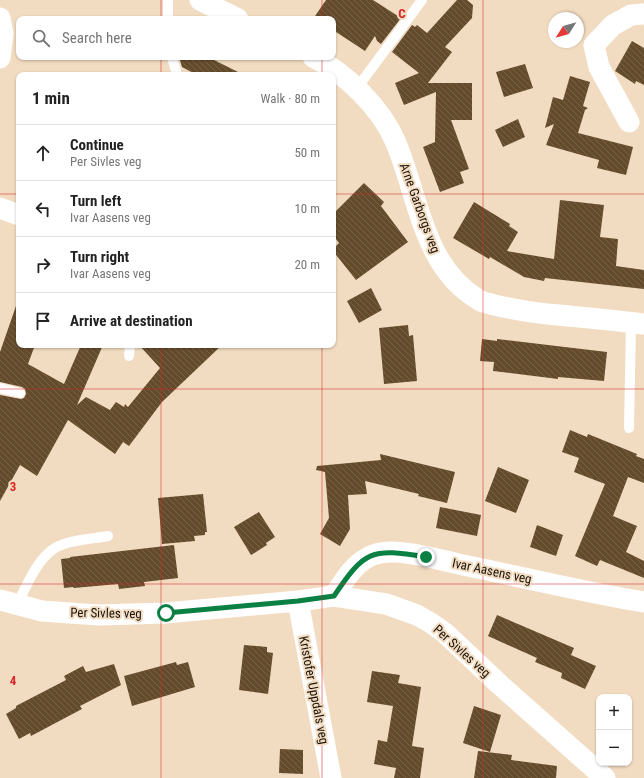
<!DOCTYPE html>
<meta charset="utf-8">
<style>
:root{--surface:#fff;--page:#f6f6f6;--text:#222;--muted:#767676;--line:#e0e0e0}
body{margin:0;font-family:"Roboto Condensed",sans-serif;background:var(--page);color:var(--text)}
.controls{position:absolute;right:12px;bottom:12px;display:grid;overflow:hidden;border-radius:8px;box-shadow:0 1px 3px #0004}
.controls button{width:36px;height:36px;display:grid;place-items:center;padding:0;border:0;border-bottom:1px solid var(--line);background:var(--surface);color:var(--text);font:20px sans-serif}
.compass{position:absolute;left:548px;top:12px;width:36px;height:36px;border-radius:50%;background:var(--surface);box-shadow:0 1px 3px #0004;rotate:233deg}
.stop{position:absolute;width:12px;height:12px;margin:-9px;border:3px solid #0b8043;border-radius:50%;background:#fff}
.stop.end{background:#0b8043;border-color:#fff;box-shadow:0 1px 4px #0008}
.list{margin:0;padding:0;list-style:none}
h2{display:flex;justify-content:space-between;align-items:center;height:52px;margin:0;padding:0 16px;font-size:17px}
h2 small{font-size:13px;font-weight:400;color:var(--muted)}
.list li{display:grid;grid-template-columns:26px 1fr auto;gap:12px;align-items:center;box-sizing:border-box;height:56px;padding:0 16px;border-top:1px solid var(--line)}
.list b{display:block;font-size:15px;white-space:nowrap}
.list p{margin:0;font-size:13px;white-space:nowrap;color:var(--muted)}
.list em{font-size:13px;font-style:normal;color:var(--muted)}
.icon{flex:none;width:22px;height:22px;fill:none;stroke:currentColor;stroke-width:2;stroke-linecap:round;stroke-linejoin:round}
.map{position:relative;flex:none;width:644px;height:778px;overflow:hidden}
.search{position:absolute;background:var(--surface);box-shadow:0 1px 3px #0004;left:16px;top:16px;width:320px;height:44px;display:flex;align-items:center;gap:10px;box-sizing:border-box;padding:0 14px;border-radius:8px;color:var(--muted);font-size:15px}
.panel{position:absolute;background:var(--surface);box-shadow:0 1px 3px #0004;left:16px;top:72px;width:320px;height:276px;border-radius:8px}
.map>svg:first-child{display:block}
.building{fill:url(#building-back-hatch)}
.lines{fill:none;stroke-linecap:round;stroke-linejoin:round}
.lane{stroke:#fff;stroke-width:10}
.street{stroke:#fff;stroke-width:21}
.route{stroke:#0b8043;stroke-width:5}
.grid{fill:none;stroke:#d62828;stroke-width:1;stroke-opacity:0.55}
.labels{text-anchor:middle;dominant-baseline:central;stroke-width:4;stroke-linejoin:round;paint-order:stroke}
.street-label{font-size:13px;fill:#1a1209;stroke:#f2dcc1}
.grid-label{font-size:13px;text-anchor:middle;font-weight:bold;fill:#d62828;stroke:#f2dcc1;stroke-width:4;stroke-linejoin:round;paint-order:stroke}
</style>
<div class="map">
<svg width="644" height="778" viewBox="0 0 644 778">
<defs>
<pattern id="building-back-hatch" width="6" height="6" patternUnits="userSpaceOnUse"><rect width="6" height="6" fill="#644b2b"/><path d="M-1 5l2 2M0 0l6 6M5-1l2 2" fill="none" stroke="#756147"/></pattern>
</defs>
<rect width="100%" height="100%" fill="#f2dcc1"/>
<path class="building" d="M 326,0 L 373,0 L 401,18 L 381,44 L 377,41 L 375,36 L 365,51 L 333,30 L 333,19 L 313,19 Z
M 457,0 L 467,0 L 473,5 L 472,18 L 445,47 L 452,52 L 428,83 L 472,83 L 472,120 L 451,120 L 469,169 L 460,172 L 464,183 L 440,192 L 423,147 L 435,142 L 436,92 L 404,105 L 395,83 L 419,73 L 392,52 L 412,25 L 415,27 L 417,25 L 427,33 Z
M 632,41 L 644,48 L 644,85 L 636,81 L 635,84 L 615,71 Z
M 179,57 L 208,57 L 244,75 L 197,75 L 182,67 Z
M 525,64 L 533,88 L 504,97 L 496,72 Z
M 570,76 L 590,82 L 583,106 L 588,108 L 585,110 L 578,133 L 633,147 L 626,175 L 597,168 L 599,160 L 546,145 L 554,124 L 545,128 L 553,97 L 563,100 Z
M 518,119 L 525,137 L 503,147 L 495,130 Z
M 364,183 L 384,202 L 381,206 L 408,242 L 356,280 L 333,251 L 333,249 L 339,243 L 333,235 L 333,214 Z
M 560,200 L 604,205 L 600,237 L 618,239 L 616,266 L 644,270 L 644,289 L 545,278 L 544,281 L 524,277 L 490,257 L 489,259 L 453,238 L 474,202 L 510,224 L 509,226 L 518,232 L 507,251 L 554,259 Z
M 371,288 L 382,310 L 359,323 L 347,301 Z
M 16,306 L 19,307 L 19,345 L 35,345 L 28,364 L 64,384 L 81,345 L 103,345 L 77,405 L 86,397 L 110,410 L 116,402 L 124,407 L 125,404 L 128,407 L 160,368 L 139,345 L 222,345 L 162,402 L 129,446 L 123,442 L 115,454 L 68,420 L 37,476 L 20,465 L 0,501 L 0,395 L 21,399 L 24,398 L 26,394 L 25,389 L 22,387 L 0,382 L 0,352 Z
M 408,325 L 409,336 L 413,335 L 417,381 L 384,384 L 379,328 Z
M 482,339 L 497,341 L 497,339 L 607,352 L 604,381 L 558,377 L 558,379 L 493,371 L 494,362 L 480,361 Z
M 570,430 L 587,437 L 588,434 L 637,454 L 636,456 L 644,459 L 644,483 L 628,477 L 613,516 L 637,526 L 626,552 L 644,561 L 644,578 L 600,560 L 597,566 L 575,556 L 605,484 L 574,472 L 579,458 L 562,452 Z
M 380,454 L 455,472 L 447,503 L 418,496 L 419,494 L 365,481 L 367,494 L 348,495 L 350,529 L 340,546 L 320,534 L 329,518 L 325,472 L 316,470 L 317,466 L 381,460 Z
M 498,467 L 529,480 L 516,513 L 485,501 Z
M 203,494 L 207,532 L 205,532 L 205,535 L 194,536 L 195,541 L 162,544 L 158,498 Z
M 440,507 L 481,515 L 477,536 L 436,528 Z
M 259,512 L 275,537 L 266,543 L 267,545 L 251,555 L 234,527 Z
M 537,525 L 563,535 L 556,556 L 530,547 Z
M 174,545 L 178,578 L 144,582 L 145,586 L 119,589 L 118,584 L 74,588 L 73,587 L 64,588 L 61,559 L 70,558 L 70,557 Z
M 497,615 L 574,648 L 571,655 L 596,666 L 585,689 L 561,678 L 562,673 L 535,662 L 537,658 L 488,636 Z
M 244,645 L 267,647 L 267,652 L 273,653 L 268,694 L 239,690 Z
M 176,662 L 177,665 L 188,662 L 195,687 L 132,706 L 124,676 Z
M 114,664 L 121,685 L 80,706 L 82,709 L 31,736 L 30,733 L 19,739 L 6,714 L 16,708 L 16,706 L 66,680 L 64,676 L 83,666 L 86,672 Z
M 372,671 L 400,675 L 398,683 L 421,687 L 412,746 L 424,748 L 420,778 L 394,778 L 396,768 L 374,764 L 378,740 L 387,742 L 393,706 L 367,702 Z
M 474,706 L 501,715 L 490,752 L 463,743 Z
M 280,749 L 303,750 L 303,774 L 279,773 Z
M 478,751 L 512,755 L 511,760 L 557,766 L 556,778 L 474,778 Z"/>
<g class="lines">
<path class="lane" d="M 168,0 L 168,19
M 172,57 L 177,75
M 357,88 L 422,0
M 129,356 L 130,345
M 0,388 L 20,393
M 629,428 L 631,323
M 17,604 C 27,586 35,563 52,550 C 65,540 92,539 108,536"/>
<path class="street" d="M 200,0 L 238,19
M 0,18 L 3,34 L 0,58
M 313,57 C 346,73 382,109 396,143 C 419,198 423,267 479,300 C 483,303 489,303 494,305 C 512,309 529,312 547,314 C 580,317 612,320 644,324
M 629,122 L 599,67 L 594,45 L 613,25 L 631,15 L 644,14
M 0,208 L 19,215
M 334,596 C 345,579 356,560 376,554 C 397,547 440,560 463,565 C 523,577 583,592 644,602
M 0,600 L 42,611 L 98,615 L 166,613 L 298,601 L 334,596 L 386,604 L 417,615 L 431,623 L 445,633 L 499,684 L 605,778
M 298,601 L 331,778"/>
</g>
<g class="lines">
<path class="route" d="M 166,613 L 298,601 L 334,596 C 365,550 371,548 426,557"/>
</g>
<path class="grid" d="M 161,0 L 161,19M 322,0 L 322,19M 483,0 L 483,778M 161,57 L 161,75M 322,57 L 322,75M 0,194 L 19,194M 333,194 L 644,194M 161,345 L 161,778M 322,345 L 322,778M 0,389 L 644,389M 0,584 L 644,584"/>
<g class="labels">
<g class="street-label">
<text transform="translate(420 208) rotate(70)">Arne Garborgs veg</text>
<text transform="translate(492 571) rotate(12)">Ivar Aasens veg</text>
<text transform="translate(106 613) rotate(1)">Per Sivles veg</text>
<text transform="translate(462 651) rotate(42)">Per Sivles veg</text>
<text transform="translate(314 690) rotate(79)">Kristofer Uppdals veg</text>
</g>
</g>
<g class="grid-label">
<text x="402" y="18">C</text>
<text x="13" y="491">3</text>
<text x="13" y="685">4</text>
</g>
</svg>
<div class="controls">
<button>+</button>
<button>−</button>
</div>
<svg class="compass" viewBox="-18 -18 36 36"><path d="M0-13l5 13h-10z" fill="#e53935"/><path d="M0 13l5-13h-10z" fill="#767676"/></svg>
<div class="stop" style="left:166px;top:613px"></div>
<div class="stop end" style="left:426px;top:557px"></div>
<div class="search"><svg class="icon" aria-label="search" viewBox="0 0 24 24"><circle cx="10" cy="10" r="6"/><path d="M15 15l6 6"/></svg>Search here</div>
<section class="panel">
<h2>1 min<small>Walk · 80 m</small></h2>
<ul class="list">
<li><svg class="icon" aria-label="ahead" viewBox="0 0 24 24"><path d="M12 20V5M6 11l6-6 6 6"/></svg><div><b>Continue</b><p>Per Sivles veg</p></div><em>50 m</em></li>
<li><svg class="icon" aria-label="left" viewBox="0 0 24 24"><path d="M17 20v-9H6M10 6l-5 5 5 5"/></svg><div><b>Turn left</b><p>Ivar Aasens veg</p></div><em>10 m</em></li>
<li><svg class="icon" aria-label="right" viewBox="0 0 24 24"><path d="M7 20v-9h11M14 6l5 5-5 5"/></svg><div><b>Turn right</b><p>Ivar Aasens veg</p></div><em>20 m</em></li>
<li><svg class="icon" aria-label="arrive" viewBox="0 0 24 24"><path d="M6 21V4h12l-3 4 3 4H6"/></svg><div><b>Arrive at destination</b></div></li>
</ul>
</section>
</div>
